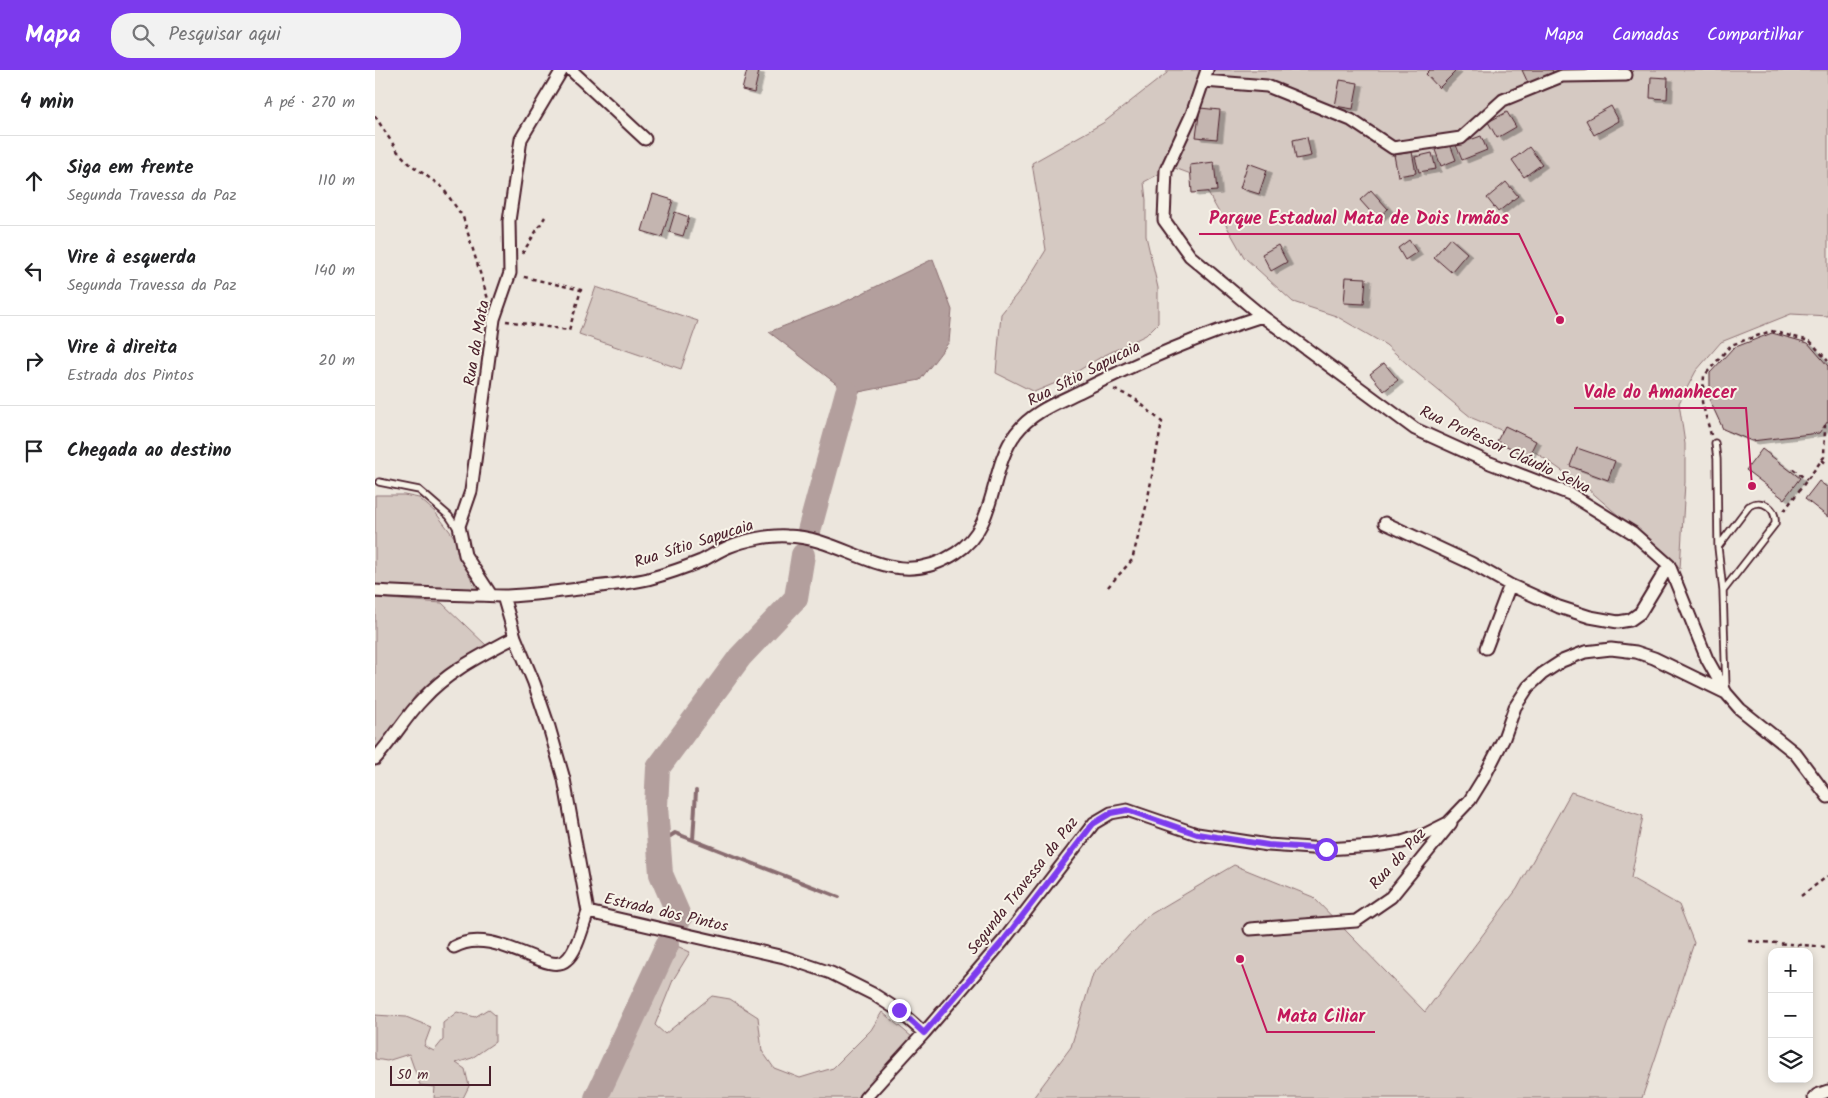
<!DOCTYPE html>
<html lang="pt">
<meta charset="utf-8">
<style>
:root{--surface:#fff;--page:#f2f2f2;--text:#202124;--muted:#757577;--line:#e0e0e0;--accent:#7c3aed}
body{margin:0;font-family:Kalam,sans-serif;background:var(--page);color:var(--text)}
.controls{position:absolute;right:15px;bottom:15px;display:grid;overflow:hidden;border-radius:10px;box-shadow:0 2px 8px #0003}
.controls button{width:45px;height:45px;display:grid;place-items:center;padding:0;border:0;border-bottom:1px solid var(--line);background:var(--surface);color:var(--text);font:25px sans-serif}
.scale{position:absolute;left:15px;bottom:12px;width:101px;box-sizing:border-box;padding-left:5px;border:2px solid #4a1f2b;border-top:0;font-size:14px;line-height:18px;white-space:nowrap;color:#4a1f2b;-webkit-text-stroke:4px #f7f3e8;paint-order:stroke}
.stop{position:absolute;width:15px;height:15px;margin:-11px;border:4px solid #7c3aed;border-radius:50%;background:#fff}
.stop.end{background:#7c3aed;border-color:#fff;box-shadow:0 1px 5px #0008}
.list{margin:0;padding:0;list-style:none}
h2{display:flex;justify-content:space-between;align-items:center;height:65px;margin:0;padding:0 20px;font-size:21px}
h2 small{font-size:16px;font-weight:400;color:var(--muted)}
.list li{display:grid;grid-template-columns:32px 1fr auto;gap:15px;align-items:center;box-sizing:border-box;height:90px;padding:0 20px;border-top:1px solid var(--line)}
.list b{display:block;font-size:19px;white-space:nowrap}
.list p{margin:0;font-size:16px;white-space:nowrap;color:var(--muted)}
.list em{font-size:16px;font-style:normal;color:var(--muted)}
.icon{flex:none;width:28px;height:28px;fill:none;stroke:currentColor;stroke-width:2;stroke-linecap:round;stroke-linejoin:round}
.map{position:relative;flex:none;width:1453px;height:1028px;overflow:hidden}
header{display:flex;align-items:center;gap:30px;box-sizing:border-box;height:70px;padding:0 25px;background:var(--accent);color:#fff}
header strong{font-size:24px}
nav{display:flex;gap:28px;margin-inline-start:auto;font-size:18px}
.search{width:350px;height:45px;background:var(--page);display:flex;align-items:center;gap:12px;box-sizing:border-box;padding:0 18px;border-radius:20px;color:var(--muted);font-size:19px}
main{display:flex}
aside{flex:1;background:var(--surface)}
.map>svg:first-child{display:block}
.green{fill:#d5c9c2;stroke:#907476}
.water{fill:#b39f9d;stroke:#896c6f}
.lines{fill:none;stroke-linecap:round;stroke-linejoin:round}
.stream{stroke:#896c6f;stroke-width:4}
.river{stroke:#b39f9d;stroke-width:24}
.building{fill:#c4b5b0;stroke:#4a1f2b;filter:url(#shadow)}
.service-casing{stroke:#4a1f2b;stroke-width:9}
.minor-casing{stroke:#4a1f2b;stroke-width:15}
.path{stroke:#4a1f2b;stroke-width:2.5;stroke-dasharray:4 4;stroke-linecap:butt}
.service{stroke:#f7f3e8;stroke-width:5.5}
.minor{stroke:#f7f3e8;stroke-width:11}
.route{stroke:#7c3aed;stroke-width:6}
.labels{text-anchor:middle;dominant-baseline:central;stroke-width:4;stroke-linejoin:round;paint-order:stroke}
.street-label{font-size:16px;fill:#4a1f2b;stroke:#f7f3e8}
.leader{fill:none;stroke:#c2185b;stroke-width:2}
.callout-dot{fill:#c2185b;stroke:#f7f3e8;stroke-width:2}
.callout-label{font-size:18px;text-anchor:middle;font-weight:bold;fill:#c2185b;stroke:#f7f3e8;stroke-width:4;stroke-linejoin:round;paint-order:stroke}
</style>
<header>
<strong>Mapa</strong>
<div class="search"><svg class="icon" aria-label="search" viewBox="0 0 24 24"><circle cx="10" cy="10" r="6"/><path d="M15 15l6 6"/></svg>Pesquisar aqui</div>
<nav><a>Mapa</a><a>Camadas</a><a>Compartilhar</a></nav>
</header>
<main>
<aside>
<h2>4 min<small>A pé · 270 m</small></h2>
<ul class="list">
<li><svg class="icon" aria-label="ahead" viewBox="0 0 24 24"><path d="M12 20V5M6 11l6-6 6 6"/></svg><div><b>Siga em frente</b><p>Segunda Travessa da Paz</p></div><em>110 m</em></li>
<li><svg class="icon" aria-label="left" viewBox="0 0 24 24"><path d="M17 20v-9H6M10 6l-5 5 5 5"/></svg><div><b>Vire à esquerda</b><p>Segunda Travessa da Paz</p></div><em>140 m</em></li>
<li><svg class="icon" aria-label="right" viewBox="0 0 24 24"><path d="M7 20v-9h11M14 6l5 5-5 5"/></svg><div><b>Vire à direita</b><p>Estrada dos Pintos</p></div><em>20 m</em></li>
<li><svg class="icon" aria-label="arrive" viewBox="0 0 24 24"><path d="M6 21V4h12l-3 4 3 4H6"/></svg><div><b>Chegada ao destino</b></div></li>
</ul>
</aside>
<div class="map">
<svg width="1453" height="1028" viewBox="0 0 1453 1028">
<defs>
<filter id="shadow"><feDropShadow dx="5.5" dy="3" stdDeviation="0" flood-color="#0004"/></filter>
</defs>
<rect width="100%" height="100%" fill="#ece6dd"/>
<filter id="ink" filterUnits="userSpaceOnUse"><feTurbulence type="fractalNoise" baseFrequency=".02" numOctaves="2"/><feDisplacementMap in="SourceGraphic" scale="10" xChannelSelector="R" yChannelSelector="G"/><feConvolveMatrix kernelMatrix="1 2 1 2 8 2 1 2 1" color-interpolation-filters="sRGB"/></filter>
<g filter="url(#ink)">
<path class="green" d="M 792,0 L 1453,0 L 1453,246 L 1416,244 L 1346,272 L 1321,301 L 1304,333 L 1310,374 L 1310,412 L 1305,499 L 1213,419 L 1133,363 L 1097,348 L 1042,303 L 1011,275 L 961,246 L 918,232 L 869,187 L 824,107 L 797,97 L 769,112 L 771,130 L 771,166 L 783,218 L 783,253 L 771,265 L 726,287 L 688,310 L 659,322 L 621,303 L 626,244 L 650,214 L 671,180 L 657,93 L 728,53 L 792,3 Z
M 221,217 L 323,251 L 306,299 L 204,264 Z
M 0,425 L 29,425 L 44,428 L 60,442 L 83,472 L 98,514 L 110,524 L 0,518 Z
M 0,528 L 67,533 L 113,577 L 66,606 L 42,623 L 0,685 Z
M 1196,722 L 1268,746 L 1256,808 L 1304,835 L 1319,873 L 1267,1028 L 658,1028 L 696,977 L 718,904 L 771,847 L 859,795 L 938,827 L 1050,942 L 1142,819 Z
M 290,872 L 300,875 L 315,882 L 298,910 L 280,955 L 290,964 L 337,926 L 355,929 L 383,947 L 387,981 L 399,998 L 425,1008 L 458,998 L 496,960 L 507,942 L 537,967 L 481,1028 L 216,1028 L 232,997 Z
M 113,939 L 120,945 L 120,972 L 97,988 L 81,993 L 90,999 L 94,1016 L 88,1028 L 59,1028 L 60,1017 L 45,1015 L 34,984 L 12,991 L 0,989 L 0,945 L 31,947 L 56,957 L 49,976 L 59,981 L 68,970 L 68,953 L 82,942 L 100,947 Z"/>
<path class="water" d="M 558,189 L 577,240 L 574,272 L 545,310 L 484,322 L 472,322 L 394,262 L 465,234 Z"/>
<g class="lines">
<path class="stream" d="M 318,770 L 321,721
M 284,773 L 300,763 L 464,827"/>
<path class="river" d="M 434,461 L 472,322
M 305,848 L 286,804 L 281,736 L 283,698 L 365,587 L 421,528 L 428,485
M 221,1028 L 292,875"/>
</g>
<path class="building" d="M 372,0 L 384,1 L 379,23 L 367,20 Z
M 1055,0 L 1082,0 L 1064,18 L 1051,4 Z
M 1147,0 L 1177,0 L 1179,4 L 1154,15 Z
M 1276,7 L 1293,8 L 1292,29 L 1275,28 Z
M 965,10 L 983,13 L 978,39 L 960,36 Z
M 1236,36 L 1244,51 L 1219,65 L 1211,50 Z
M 825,38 L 845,40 L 842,69 L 821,67 Z
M 1132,42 L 1141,57 L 1122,68 L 1113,52 Z
M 1106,66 L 1112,80 L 1087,90 L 1081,75 Z
M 932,67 L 936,86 L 921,89 L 918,70 Z
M 1075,74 L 1081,90 L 1066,96 L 1060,80 Z
M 1154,77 L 1167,94 L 1149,107 L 1137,90 Z
M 1037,82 L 1041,103 L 1023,106 L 1019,85 Z
M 1057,83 L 1061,99 L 1044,102 L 1040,87 Z
M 839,92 L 842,121 L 817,123 L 815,95 Z
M 873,93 L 892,100 L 884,124 L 865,118 Z
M 1131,112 L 1143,126 L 1123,142 L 1112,128 Z
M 996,120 L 1013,139 L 1002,149 L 985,130 Z
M 278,124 L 298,130 L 287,167 L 267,161 Z
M 300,142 L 314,147 L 308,166 L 294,162 Z
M 1075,168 L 1092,183 L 1076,202 L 1059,187 Z
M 1034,170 L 1042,182 L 1030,190 L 1023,178 Z
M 903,175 L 912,192 L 896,201 L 887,184 Z
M 971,207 L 991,208 L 989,234 L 969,233 Z
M 1397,263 L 1433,273 L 1453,296 L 1453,351 L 1444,363 L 1377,371 L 1348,359 L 1335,331 L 1335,303 L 1358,278 Z
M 1009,293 L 1023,310 L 1009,321 L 995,304 Z
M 1130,356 L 1161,371 L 1153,387 L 1122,371 Z
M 1202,378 L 1240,391 L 1233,410 L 1195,396 Z
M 1387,379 L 1425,408 L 1409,429 L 1371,400 Z
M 1444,411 L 1453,418 L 1453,447 L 1430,429 Z"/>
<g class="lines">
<g class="service-casing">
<path id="service" d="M 1340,373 L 1342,389 L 1343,477
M 4,412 L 44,420 L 74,446 L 82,458
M 1348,521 L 1400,454 C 1402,438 1387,428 1374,436 L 1343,477 L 1348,521 L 1351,618"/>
</g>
<g class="minor-casing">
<path id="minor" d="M 196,0 L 270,69
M 832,0 L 817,44 L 791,100 L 789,150 L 815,186 L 887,246 L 1040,359 L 1115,393 L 1195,424 L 1258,463 L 1294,495 L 1332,589 L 1351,623 L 1365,639 L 1420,683 L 1453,727
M 829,11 L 892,16 L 976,50 L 1018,78 L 1086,68 L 1128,30 L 1187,6 L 1251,5
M 1010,453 L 1096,493 L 1135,515 L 1184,537 L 1215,547 L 1243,552 L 1255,550 L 1265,543 L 1294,495
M 0,521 C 32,523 64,524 96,525 C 108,525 120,526 132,526 C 160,525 189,521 218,517 C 236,515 255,513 273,509 C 291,504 309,498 326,491 C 335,487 343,481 353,477 C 370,470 394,465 412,466 C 473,467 517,525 581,483 C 624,455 613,400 641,363 C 657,342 681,333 704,322 C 763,292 824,266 887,246
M 116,525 L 90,485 L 84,456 L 96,421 L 119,249 L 135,203 L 134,151 L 146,69 L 187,0
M 128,526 L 140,567 L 159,613 L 174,657 L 189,709 L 213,842 L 409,887 L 456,903 L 498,924 L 523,940 L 549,963
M 1111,578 L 1135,515
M 0,689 C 18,670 30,647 48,629 C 73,601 107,585 140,567
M 875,859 L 981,851 L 1016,827 L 1076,753
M 79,877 C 119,854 173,907 191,890 C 202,882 208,855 213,842
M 490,1028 L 549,963 L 628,871 L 719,753 L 736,743 L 752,740 L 822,764 L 893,775 L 951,779 L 999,776 L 1027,772 L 1049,765 L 1073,753 L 1095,730 L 1108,709 L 1129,668 L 1140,637 L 1153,617 L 1167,604 L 1187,591 L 1210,582 L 1236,579 L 1261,582 L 1279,588 L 1351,623
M 1439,1028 L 1442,1025 L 1453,1021"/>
</g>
<path class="path" d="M 0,46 L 23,82 L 35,94 L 67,117 L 88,147 L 113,229
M 147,184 L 170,147
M 131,251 L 194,260 L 206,220 L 145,206
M 1336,365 L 1327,332 L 1329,306 L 1356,275 L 1396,261 L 1435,271 L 1453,291
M 1447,390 L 1453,395
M 1418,399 L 1432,410
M 1409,441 L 1449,387 L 1450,355
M 733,517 L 757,490 L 772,433 L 787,352 L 759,328 L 738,319
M 1426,826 L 1453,806
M 1374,871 L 1453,877"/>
<use href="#service" class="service"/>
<use href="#minor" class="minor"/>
</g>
</g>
<g class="lines" filter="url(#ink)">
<path class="route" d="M 524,940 L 549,963 L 628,871 L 718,754 L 736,743 L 752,740 L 822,764 L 893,775 L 951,779"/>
</g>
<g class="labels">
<g class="street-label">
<text transform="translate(102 273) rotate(-80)">Rua da Mata</text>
<text transform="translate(709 304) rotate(-27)">Rua Sítio Sapucaia</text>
<text transform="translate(1130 380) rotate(25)">Rua Professor Cláudio Selva</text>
<text transform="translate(319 474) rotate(-18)">Rua Sítio Sapucaia</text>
<text transform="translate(1023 789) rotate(-48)">Rua da Paz</text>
<text transform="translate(648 816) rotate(-52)">Segunda Travessa da Paz</text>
<text transform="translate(291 843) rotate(13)">Estrada dos Pintos</text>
</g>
</g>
<path class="leader" d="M1185 250L1144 164H824M1377 416L1371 338H1199M865 889L892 962H1000"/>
<g class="callout-dot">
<circle cx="1185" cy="250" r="5"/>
<circle cx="1377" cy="416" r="5"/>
<circle cx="865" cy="889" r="5"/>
</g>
<g class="callout-label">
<text x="984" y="154">Parque Estadual Mata de Dois Irmãos</text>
<text x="1285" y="328">Vale do Amanhecer</text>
<text x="946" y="952">Mata Ciliar</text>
</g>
</svg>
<div class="controls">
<button>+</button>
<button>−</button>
<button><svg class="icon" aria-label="layers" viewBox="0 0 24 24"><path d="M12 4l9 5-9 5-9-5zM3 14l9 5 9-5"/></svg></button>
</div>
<div class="scale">50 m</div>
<div class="stop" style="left:951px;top:779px"></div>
<div class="stop end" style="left:524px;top:940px"></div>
</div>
</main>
